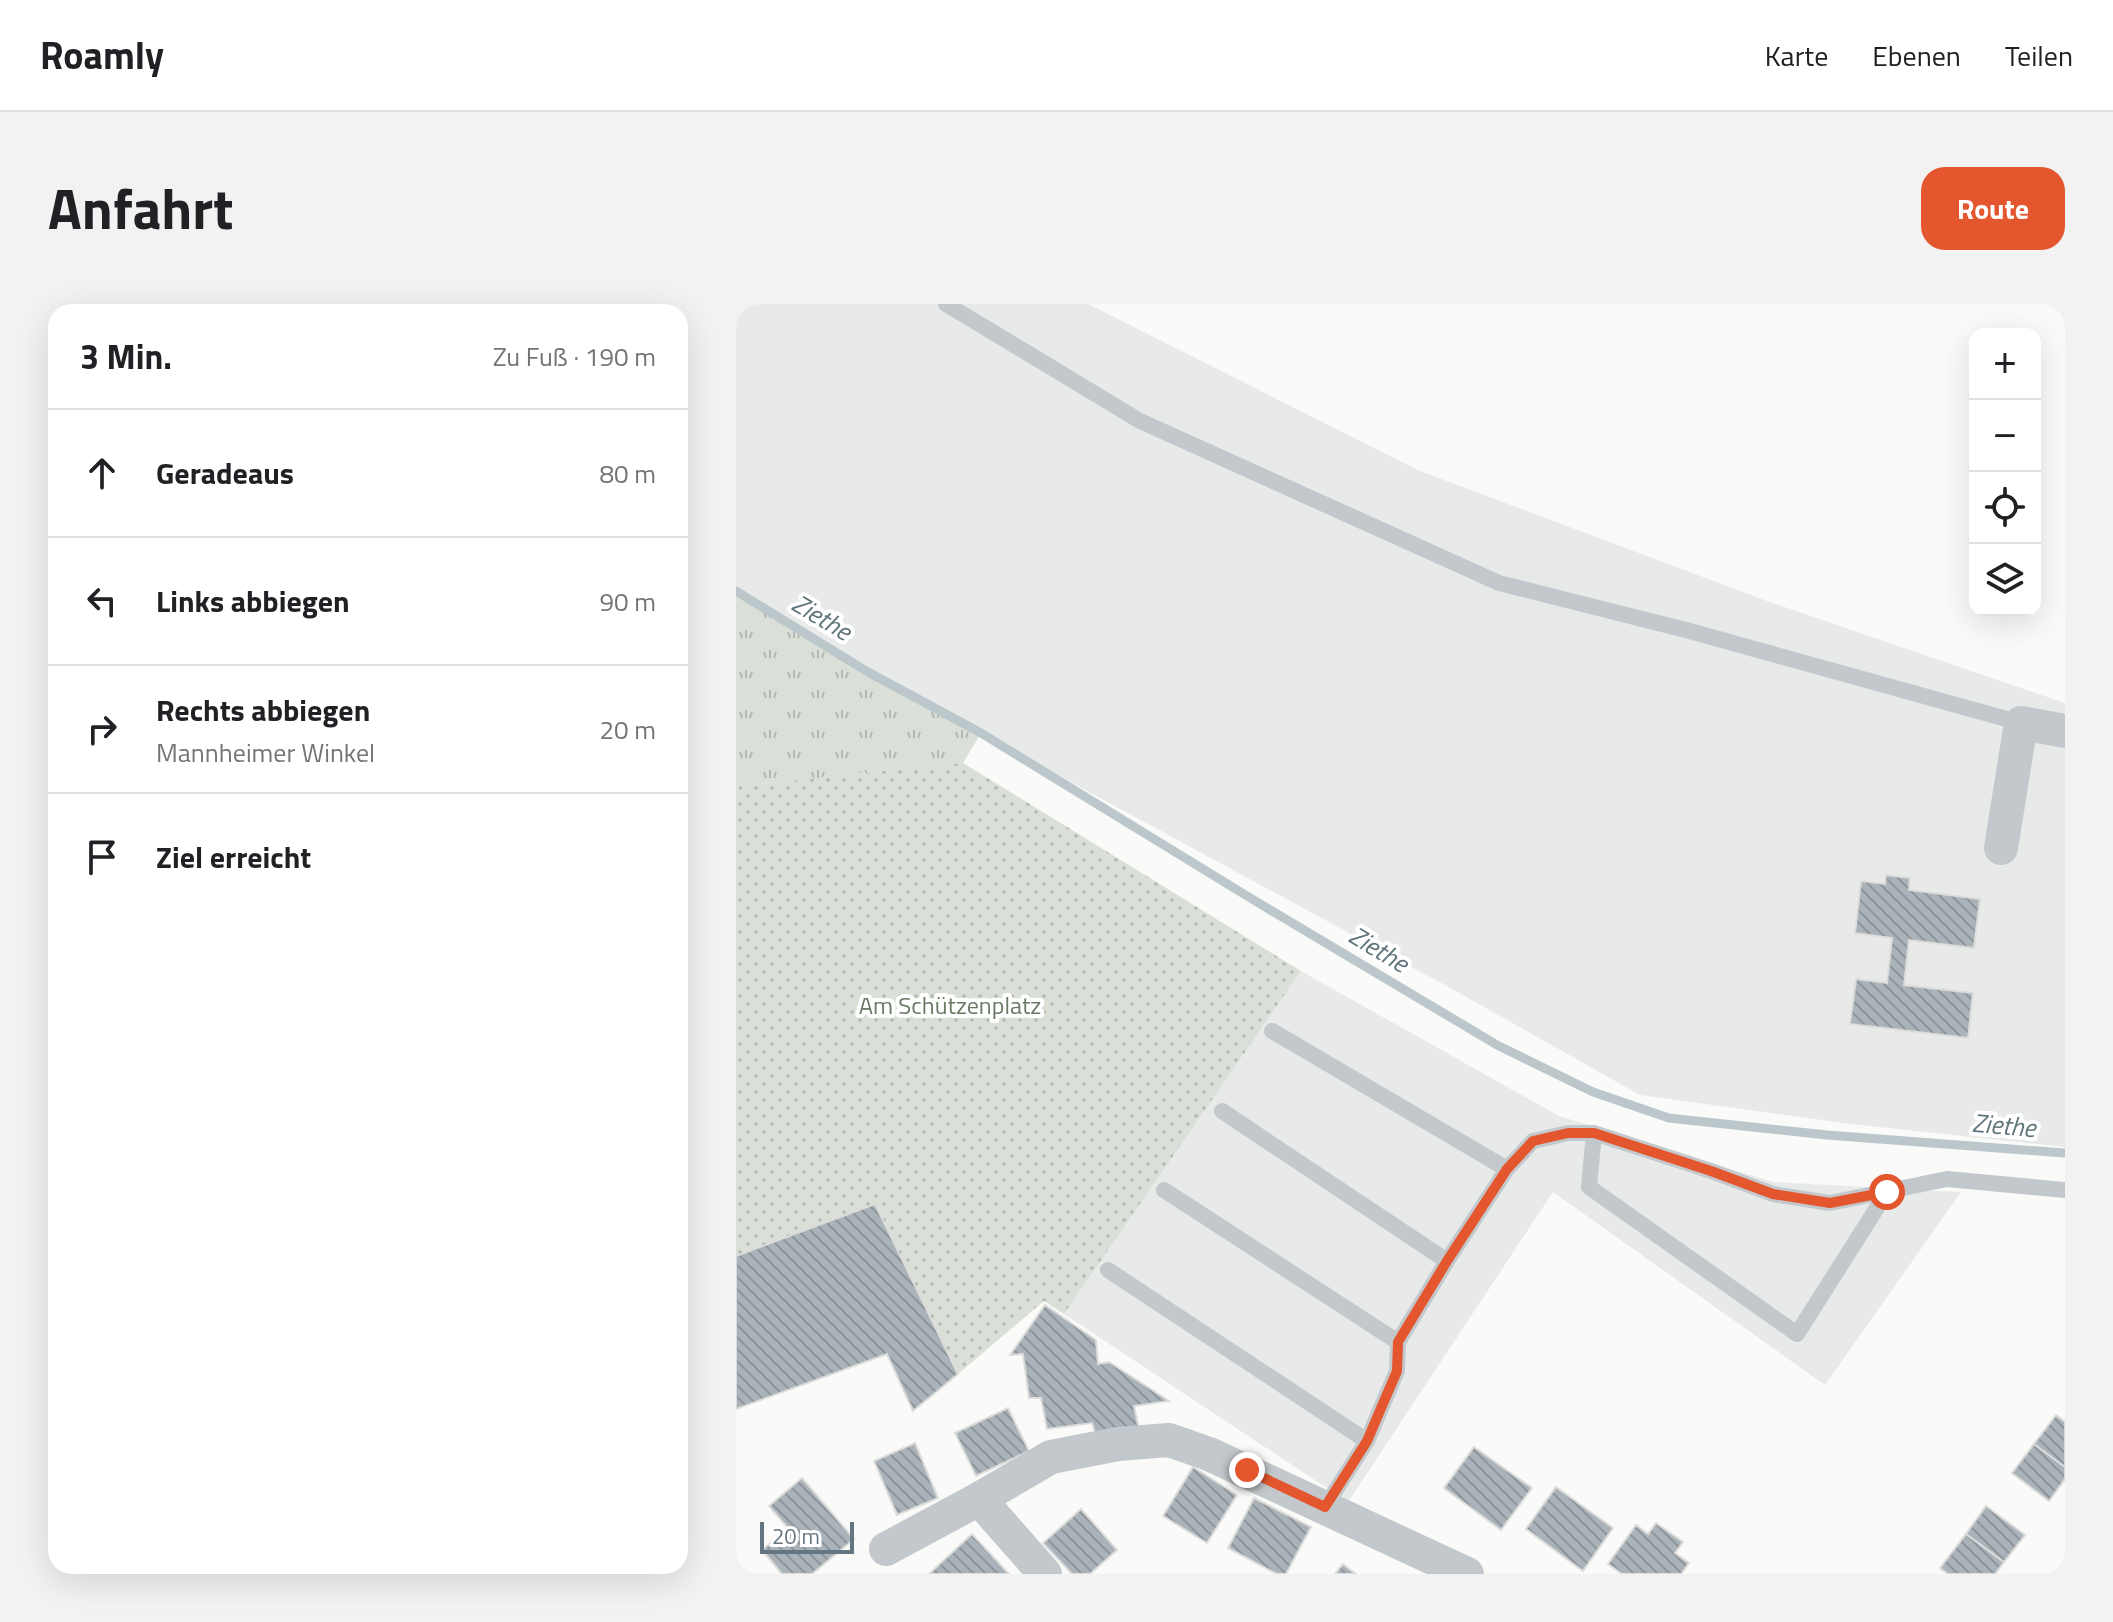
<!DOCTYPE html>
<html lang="de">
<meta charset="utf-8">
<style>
:root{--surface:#fff;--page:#f2f2f2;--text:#202124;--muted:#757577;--line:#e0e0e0;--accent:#e4572e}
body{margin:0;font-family:"Titillium Web",sans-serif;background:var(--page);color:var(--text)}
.controls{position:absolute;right:24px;top:24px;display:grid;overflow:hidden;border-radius:16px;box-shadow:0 8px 32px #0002}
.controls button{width:72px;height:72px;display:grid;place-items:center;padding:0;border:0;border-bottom:2px solid var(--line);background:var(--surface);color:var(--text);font:40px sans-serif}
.scale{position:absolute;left:24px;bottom:20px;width:94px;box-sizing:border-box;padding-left:8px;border:4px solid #657683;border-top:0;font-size:22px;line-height:28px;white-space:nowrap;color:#657683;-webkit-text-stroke:6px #fff;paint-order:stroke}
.stop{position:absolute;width:24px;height:24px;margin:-18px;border:6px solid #e4572e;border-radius:50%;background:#fff}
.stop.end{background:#e4572e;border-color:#fff;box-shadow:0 2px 8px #0008}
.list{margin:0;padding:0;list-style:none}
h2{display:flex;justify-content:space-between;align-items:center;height:104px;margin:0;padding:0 32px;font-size:34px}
h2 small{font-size:26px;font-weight:400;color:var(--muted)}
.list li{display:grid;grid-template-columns:52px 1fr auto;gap:24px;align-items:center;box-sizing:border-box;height:128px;padding:0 32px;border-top:2px solid var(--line)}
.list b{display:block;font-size:30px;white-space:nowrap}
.list p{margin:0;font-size:26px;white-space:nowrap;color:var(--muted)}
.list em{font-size:26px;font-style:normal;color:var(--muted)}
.icon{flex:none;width:44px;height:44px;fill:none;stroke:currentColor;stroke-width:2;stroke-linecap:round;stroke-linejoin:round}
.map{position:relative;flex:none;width:1329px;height:1270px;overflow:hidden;border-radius:24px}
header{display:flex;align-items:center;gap:48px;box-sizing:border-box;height:112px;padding:0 40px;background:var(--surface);border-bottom:2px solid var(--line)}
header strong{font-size:38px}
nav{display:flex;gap:44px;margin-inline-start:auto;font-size:28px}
.intro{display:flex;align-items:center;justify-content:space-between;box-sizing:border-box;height:192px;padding:0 48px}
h1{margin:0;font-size:56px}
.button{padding:20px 36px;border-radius:24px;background:var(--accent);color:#fff;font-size:28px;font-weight:700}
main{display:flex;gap:48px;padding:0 48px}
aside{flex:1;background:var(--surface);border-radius:24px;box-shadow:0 8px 32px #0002}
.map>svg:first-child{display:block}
.built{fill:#e8e9e9}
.grass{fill:url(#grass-tufts)}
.park{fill:url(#park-dots)}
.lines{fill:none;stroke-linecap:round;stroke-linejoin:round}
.stream{stroke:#bbc7cb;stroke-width:9}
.building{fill:url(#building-back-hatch);stroke:#dcdcda;stroke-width:2}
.path{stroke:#bbbfc2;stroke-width:5;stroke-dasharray:4 4;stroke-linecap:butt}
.service{stroke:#c3c8cc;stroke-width:16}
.minor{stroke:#c3c8cc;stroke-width:34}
.route{stroke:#e4572e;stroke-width:10}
.labels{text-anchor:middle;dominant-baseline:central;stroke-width:8;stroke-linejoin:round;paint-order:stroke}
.park-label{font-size:24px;fill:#687a64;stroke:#fff}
.water-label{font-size:26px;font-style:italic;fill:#60757c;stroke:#fff}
</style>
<header>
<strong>Roamly</strong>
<nav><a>Karte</a><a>Ebenen</a><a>Teilen</a></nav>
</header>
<div class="intro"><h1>Anfahrt</h1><a class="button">Route</a></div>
<main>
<aside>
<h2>3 Min.<small>Zu Fuß · 190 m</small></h2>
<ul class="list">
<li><svg class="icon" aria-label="ahead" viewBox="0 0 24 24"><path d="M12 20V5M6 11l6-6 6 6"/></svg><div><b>Geradeaus</b></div><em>80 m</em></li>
<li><svg class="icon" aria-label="left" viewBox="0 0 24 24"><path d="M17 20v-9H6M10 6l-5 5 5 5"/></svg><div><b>Links abbiegen</b></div><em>90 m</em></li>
<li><svg class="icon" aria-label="right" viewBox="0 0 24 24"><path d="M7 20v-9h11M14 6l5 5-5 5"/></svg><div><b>Rechts abbiegen</b><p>Mannheimer Winkel</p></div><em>20 m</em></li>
<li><svg class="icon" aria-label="arrive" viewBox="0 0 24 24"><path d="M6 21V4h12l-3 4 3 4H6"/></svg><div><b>Ziel erreicht</b></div></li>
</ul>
</aside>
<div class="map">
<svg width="1329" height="1270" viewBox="0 0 1329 1270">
<defs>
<pattern id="grass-tufts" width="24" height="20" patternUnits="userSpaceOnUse" patternTransform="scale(2)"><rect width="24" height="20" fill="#dadfd7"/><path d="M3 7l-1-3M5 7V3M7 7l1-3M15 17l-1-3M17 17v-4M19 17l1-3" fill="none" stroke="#b4b9b4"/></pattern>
<pattern id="park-dots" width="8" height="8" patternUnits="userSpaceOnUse" patternTransform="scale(2)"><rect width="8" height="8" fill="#dadfd7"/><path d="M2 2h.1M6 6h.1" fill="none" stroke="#b4b9b4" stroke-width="1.8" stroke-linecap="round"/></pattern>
<pattern id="building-back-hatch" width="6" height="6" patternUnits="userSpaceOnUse" patternTransform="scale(2)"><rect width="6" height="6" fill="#aab3b9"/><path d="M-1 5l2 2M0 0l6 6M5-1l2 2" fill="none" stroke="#8e969c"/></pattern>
</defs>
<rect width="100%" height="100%" fill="#fafaf8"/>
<path class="built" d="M 0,0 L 352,0 L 684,167 L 1031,297 L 1329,399 L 1329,843 L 1115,820 L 904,791 L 709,681 L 132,368 L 0,283 Z
M 565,667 L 823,812 L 1037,878 L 1225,888 L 1089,1081 L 817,888 L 612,1198 L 328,1010 Z"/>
<path class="grass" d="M 0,287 L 132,368 L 245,429 L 227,459 L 5,482 L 0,490 Z"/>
<path class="park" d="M 227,459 L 565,667 L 328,1010 L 308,997 L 222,1070 L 139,901 L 0,952 L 0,490 L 4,482 Z"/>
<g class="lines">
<path class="stream" d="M 0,287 L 132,368 L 245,429 L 516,595 L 761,741 L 857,788 L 933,814 L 1091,831 L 1329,849"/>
</g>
<path class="building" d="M 1150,571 L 1174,574 L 1173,586 L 1244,595 L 1238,644 L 1173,636 L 1168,681 L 1237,689 L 1232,734 L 1114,720 L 1120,675 L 1151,679 L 1156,634 L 1119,629 L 1125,577 L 1149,580 Z
M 139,900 L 222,1070 L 177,1107 L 151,1050 L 0,1105 L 0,952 Z
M 309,1001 L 360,1036 L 362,1060 L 373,1058 L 433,1097 L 398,1102 L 404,1130 L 361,1135 L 356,1119 L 311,1125 L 305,1094 L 293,1094 L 287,1050 L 274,1051 Z
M 272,1104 L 293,1147 L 240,1172 L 219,1129 Z
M 1320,1111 L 1329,1118 L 1329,1163 L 1298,1140 Z
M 179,1139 L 202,1194 L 161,1211 L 138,1157 Z
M 1298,1140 L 1329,1163 L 1329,1175 L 1313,1197 L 1276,1169 Z
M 738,1143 L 796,1184 L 765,1226 L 708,1184 Z
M 457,1163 L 501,1191 L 471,1239 L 427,1212 Z
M 66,1174 L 118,1235 L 76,1270 L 46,1270 L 26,1246 L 52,1224 L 33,1202 Z
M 820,1183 L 877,1224 L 847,1267 L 790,1225 Z
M 518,1194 L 575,1223 L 550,1270 L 541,1270 L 492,1244 Z
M 1250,1202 L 1289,1231 L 1268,1258 L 1230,1230 Z
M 345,1205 L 381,1246 L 354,1270 L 336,1270 L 307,1239 Z
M 920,1219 L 947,1238 L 939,1249 L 953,1259 L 945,1270 L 886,1270 L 872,1260 L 900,1221 L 912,1230 Z
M 236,1230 L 273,1270 L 193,1270 Z
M 1230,1230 L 1268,1258 L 1259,1270 L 1212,1270 L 1204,1264 Z
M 607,1260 L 620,1270 L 599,1270 Z"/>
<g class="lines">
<path class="path" d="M 0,1259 L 4,1270"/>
<path class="service" d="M 210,0 L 404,117 L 763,279 L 950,326 L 1285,419
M 536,727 L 771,865
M 486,807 L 711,957
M 858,829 L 853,883 L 1061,1030 L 1151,888
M 428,886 L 662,1038
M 372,966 L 631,1137
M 589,1203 L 631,1137 L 661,1067 L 662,1038 L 711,957 L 771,865 L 797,837 L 832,829 L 858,829 L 975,867 L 1037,890 L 1094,899 L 1211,875 L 1329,886"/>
<path class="minor" d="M 1265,544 L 1285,419 L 1329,427
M 243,1195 L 315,1153 L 382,1140 L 433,1136 L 473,1150 L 731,1270
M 150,1245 L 243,1195 L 309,1270"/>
</g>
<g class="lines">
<path class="route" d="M 511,1166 L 589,1203 L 631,1137 L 661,1067 L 662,1038 L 711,957 L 771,865 L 797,837 L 832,829 L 858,829 L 975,867 L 1037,890 L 1094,899 L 1151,888"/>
</g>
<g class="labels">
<g class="park-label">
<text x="214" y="701">Am Schützenplatz</text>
</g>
<g class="water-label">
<text transform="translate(86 313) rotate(31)">Ziethe</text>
<text transform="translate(643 645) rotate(31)">Ziethe</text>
<text transform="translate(1268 821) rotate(5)">Ziethe</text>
</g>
</g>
</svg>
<div class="controls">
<button>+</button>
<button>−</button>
<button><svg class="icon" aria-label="locate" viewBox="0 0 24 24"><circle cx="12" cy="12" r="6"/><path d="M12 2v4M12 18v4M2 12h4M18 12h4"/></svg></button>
<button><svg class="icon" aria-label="layers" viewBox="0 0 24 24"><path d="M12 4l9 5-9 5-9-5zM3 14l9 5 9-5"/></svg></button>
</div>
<div class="scale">20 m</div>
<div class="stop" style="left:1151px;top:888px"></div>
<div class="stop end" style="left:511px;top:1166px"></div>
</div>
</main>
